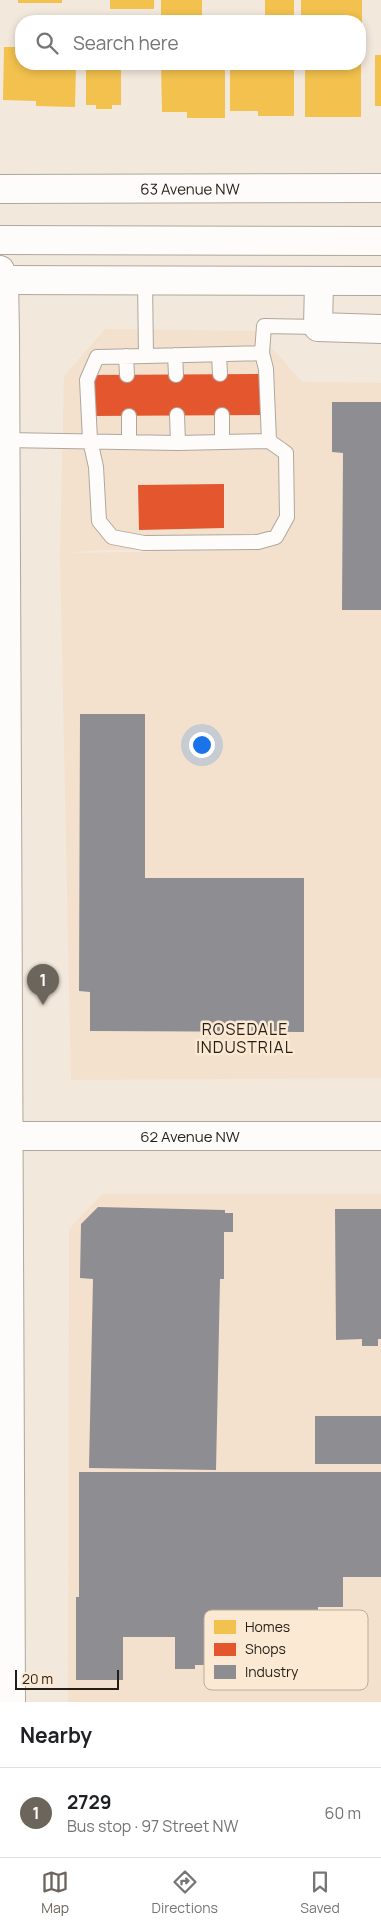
<!DOCTYPE html>
<meta charset="utf-8">
<style>
:root{--surface:#fff;--page:#f2f2f2;--text:#202124;--muted:#757577;--line:#e0e0e0;--accent:#6c655b}
body{margin:0;font-family:Manrope,sans-serif;background:var(--page);color:var(--text)}
.scale{position:absolute;left:15px;bottom:12px;width:104px;box-sizing:border-box;padding-left:5px;border:2px solid #241e16;border-top:0;font-size:14px;line-height:18px;white-space:nowrap;color:#241e16;-webkit-text-stroke:4px #fbe9d3;paint-order:stroke}
.you{position:absolute;left:201px;top:744px;width:18px;height:18px;margin:-12px;border:4px solid #fff;border-radius:50%;background:#1a73e8;box-shadow:0 0 0 8px #1a73e833}
.badge{display:grid;place-items:center;width:32px;height:32px;border-radius:50%;background:var(--accent);color:#fff;font-size:16px;font-weight:700}
.pin{position:absolute;translate:-50% -41px;filter:drop-shadow(0 1px 2px #0008)}
.pin::after{content:'';position:absolute;top:26px;width:18px;height:15px;background:inherit;clip-path:polygon(0 0,100% 0,50% 100%)}
.list{margin:0;padding:0;list-style:none}
h2{display:flex;justify-content:space-between;align-items:center;height:65px;margin:0;padding:0 20px;font-size:21px}
h2 small{font-size:16px;font-weight:400;color:var(--muted)}
.list li{display:grid;grid-template-columns:32px 1fr auto;gap:15px;align-items:center;box-sizing:border-box;height:90px;padding:0 20px;border-top:1px solid var(--line)}
.list b{display:block;font-size:19px;white-space:nowrap}
.list p{margin:0;font-size:16px;white-space:nowrap;color:var(--muted)}
.list em{font-size:16px;font-style:normal;color:var(--muted)}
.icon{flex:none;width:28px;height:28px;fill:none;stroke:currentColor;stroke-width:2;stroke-linecap:round;stroke-linejoin:round}
.map{position:relative;flex:none;width:381px;height:1702px;overflow:hidden}
.search{position:absolute;background:var(--surface);box-shadow:0 2px 8px #0003;left:15px;right:15px;top:15px;height:55px;display:flex;align-items:center;gap:12px;box-sizing:border-box;padding:0 18px;border-radius:20px;color:var(--muted);font-size:19px}
.sheet{height:155px;background:var(--surface)}
nav{display:flex;justify-content:space-around;align-items:center;box-sizing:border-box;height:70px;border-top:1px solid var(--line);background:var(--surface);font-size:14px;color:var(--muted)}
nav a{display:grid;justify-items:center;gap:2px}
nav .on{color:var(--accent)}
.map>svg:first-child{display:block}
.built{fill:#f3e1cd;fill-rule:evenodd}
.homes{fill:#f2c14e}
.shops{fill:#e4572e}
.industry{fill:#8d8d92}
.lines{fill:none;stroke-linecap:round;stroke-linejoin:round}
.service-casing{stroke:#afa79e;stroke-width:16}
.minor-casing{stroke:#afa79e;stroke-width:30}
.tertiary-casing{stroke:#afa79e;stroke-width:30}
.secondary-casing{stroke:#afa79e;stroke-width:30}
.service{stroke:#fdfcfa;stroke-width:14}
.minor{stroke:#fdfcfa;stroke-width:28}
.tertiary{stroke:#fdfcfa;stroke-width:28}
.secondary{stroke:#fdfcfa;stroke-width:28}
.labels{text-anchor:middle;dominant-baseline:central;stroke-width:5;stroke-linejoin:round;paint-order:stroke}
.street-label{font-size:15px;fill:#241e16;stroke:#fbe9d3}
.neighbourhood-label{font-size:16px;letter-spacing:1px;fill:#241e16;stroke:#fbe9d3}
.key{fill:#fbe9d3;stroke:#baac9a;stroke-width:1}
.key-label{font-size:14px;fill:#241e16}
</style>
<div class="map">
<svg width="381" height="1702" viewBox="0 0 381 1702">
<rect width="100%" height="100%" fill="#f2e8dc"/>
<path class="built" d="M 105,329 L 257,331 L 302,382 L 381,383 L 381,1078 L 71,1080 L 60,554 L 64,376 ZM 99,550 L 248,550 L 70,553 Z
M 102,1194 L 381,1194 L 381,1702 L 68,1702 L 69,1229 Z"/>
<path class="homes" d="M 18,0 L 62,0 L 62,3 L 18,3 Z
M 110,0 L 154,0 L 154,9 L 110,9 Z
M 161,0 L 202,0 L 202,21 L 161,21 Z
M 265,0 L 294,0 L 294,21 L 265,21 Z
M 301,0 L 362,0 L 362,30 L 360,30 L 360,21 L 301,21 Z
M 4,47 L 21,47 L 21,64 L 76,64 L 75,107 L 36,106 L 36,101 L 3,100 Z
M 375,55 L 381,55 L 381,106 L 375,106 Z
M 86,64 L 121,64 L 121,105 L 112,105 L 112,109 L 96,109 L 96,105 L 86,105 Z
M 161,64 L 225,64 L 225,118 L 187,118 L 187,112 L 162,112 Z
M 230,64 L 294,64 L 294,116 L 258,116 L 258,111 L 230,111 Z
M 305,64 L 361,64 L 361,117 L 305,117 Z"/>
<path class="shops" d="M 262,374 L 262,415 L 93,416 L 93,375 Z
M 224,484 L 224,528 L 139,530 L 138,485 Z"/>
<path class="industry" d="M 332,402 L 381,402 L 381,610 L 342,610 L 343,453 L 332,452 Z
M 80,714 L 145,714 L 145,878 L 304,878 L 304,1032 L 90,1031 L 90,992 L 79,991 Z
M 98,1207 L 225,1210 L 225,1213 L 233,1213 L 233,1232 L 224,1232 L 224,1279 L 220,1279 L 216,1470 L 89,1468 L 93,1279 L 80,1278 L 81,1224 Z
M 335,1209 L 381,1209 L 381,1339 L 378,1339 L 378,1346 L 362,1346 L 362,1339 L 336,1340 Z
M 315,1416 L 381,1416 L 381,1464 L 315,1464 Z
M 79,1472 L 381,1472 L 381,1577 L 343,1577 L 343,1607 L 318,1607 L 318,1638 L 220,1638 L 220,1665 L 195,1665 L 195,1669 L 175,1669 L 175,1637 L 123,1637 L 123,1680 L 76,1680 L 76,1597 L 79,1597 Z"/>
<g class="lines">
<g class="service-casing">
<path id="service" d="M 262,353 L 264,326 L 318,327
M 175,355 L 176,375
M 219,355 L 220,374
M 126,356 L 127,375
M 146,356 L 97,357 L 87,380 L 90,440 L 96,467 L 99,521 L 112,537 L 144,543 L 258,542 L 276,537 L 287,517 L 286,453 L 269,441
M 177,415 L 178,443
M 222,415 L 222,442
M 129,416 L 129,442
M 5,440 L 178,443 L 269,441 L 266,369 L 262,353 L 146,356 L 145,280"/>
</g>
<g class="minor-casing">
<g id="minor">
<path id="s1" d="M 0,189 L 381,188"/>
<path d="M 319,282 L 318,327 L 381,329"/>
<path id="s2" d="M 0,1136 L 381,1136"/>
</g>
</g>
<g class="tertiary-casing">
<path id="tertiary" d="M 0,270 L 4,280 L 5,335 L 11,1702"/>
</g>
<g class="secondary-casing">
<path id="secondary" d="M 0,240 L 381,241
M 0,280 L 381,281"/>
</g>
<use href="#service" class="service"/>
<use href="#minor" class="minor"/>
<use href="#tertiary" class="tertiary"/>
<use href="#secondary" class="secondary"/>
</g>
<g class="labels">
<g class="street-label">
<text stroke="none"><textPath href="#s1" startOffset="190">63 Avenue NW</textPath></text>
<text stroke="none"><textPath href="#s2" startOffset="190">62 Avenue NW</textPath></text>
</g>
<g class="neighbourhood-label">
<text x="245" y="1029">ROSEDALE<tspan x="245" dy="18">INDUSTRIAL</tspan></text>
</g>
</g>
<rect x="204" y="1610" width="164" height="80" rx="8" class="key"/>
<rect x="214" y="1620" width="22" height="14" fill="#f2c14e"/>
<rect x="214" y="1643" width="22" height="13" fill="#e4572e"/>
<rect x="214" y="1665" width="22" height="14" fill="#8d8d92"/>
<g class="key-label">
<text x="245" y="1632">Homes</text>
<text x="245" y="1654">Shops</text>
<text x="245" y="1677">Industry</text>
</g>
</svg>
<div class="scale">20 m</div>
<div class="you"></div>
<div class="pin badge" style="left:43px;top:1005px">1</div>
<div class="search"><svg class="icon" aria-label="search" viewBox="0 0 24 24"><circle cx="10" cy="10" r="6"/><path d="M15 15l6 6"/></svg>Search here</div>
</div>
<section class="sheet">
<h2>Nearby<small></small></h2>
<ul class="list">
<li><span class="badge">1</span><div><b>2729</b><p>Bus stop · 97 Street NW</p></div><em>60 m</em></li>
</ul>
</section>
<nav>
<a class="on"><svg class="icon" aria-label="map" viewBox="0 0 24 24"><path d="M3 6l6-2 6 2 6-2v14l-6 2-6-2-6 2zM9 4v14M15 6v14"/></svg>Map</a>
<a><svg class="icon" aria-label="directions" viewBox="0 0 24 24"><path d="M12 3l9 9-9 9-9-9zM9 14v-3h6M13 9l2 2-2 2"/></svg>Directions</a>
<a><svg class="icon" aria-label="saved" viewBox="0 0 24 24"><path d="M7 4h10v16l-5-4-5 4z"/></svg>Saved</a>
</nav>
